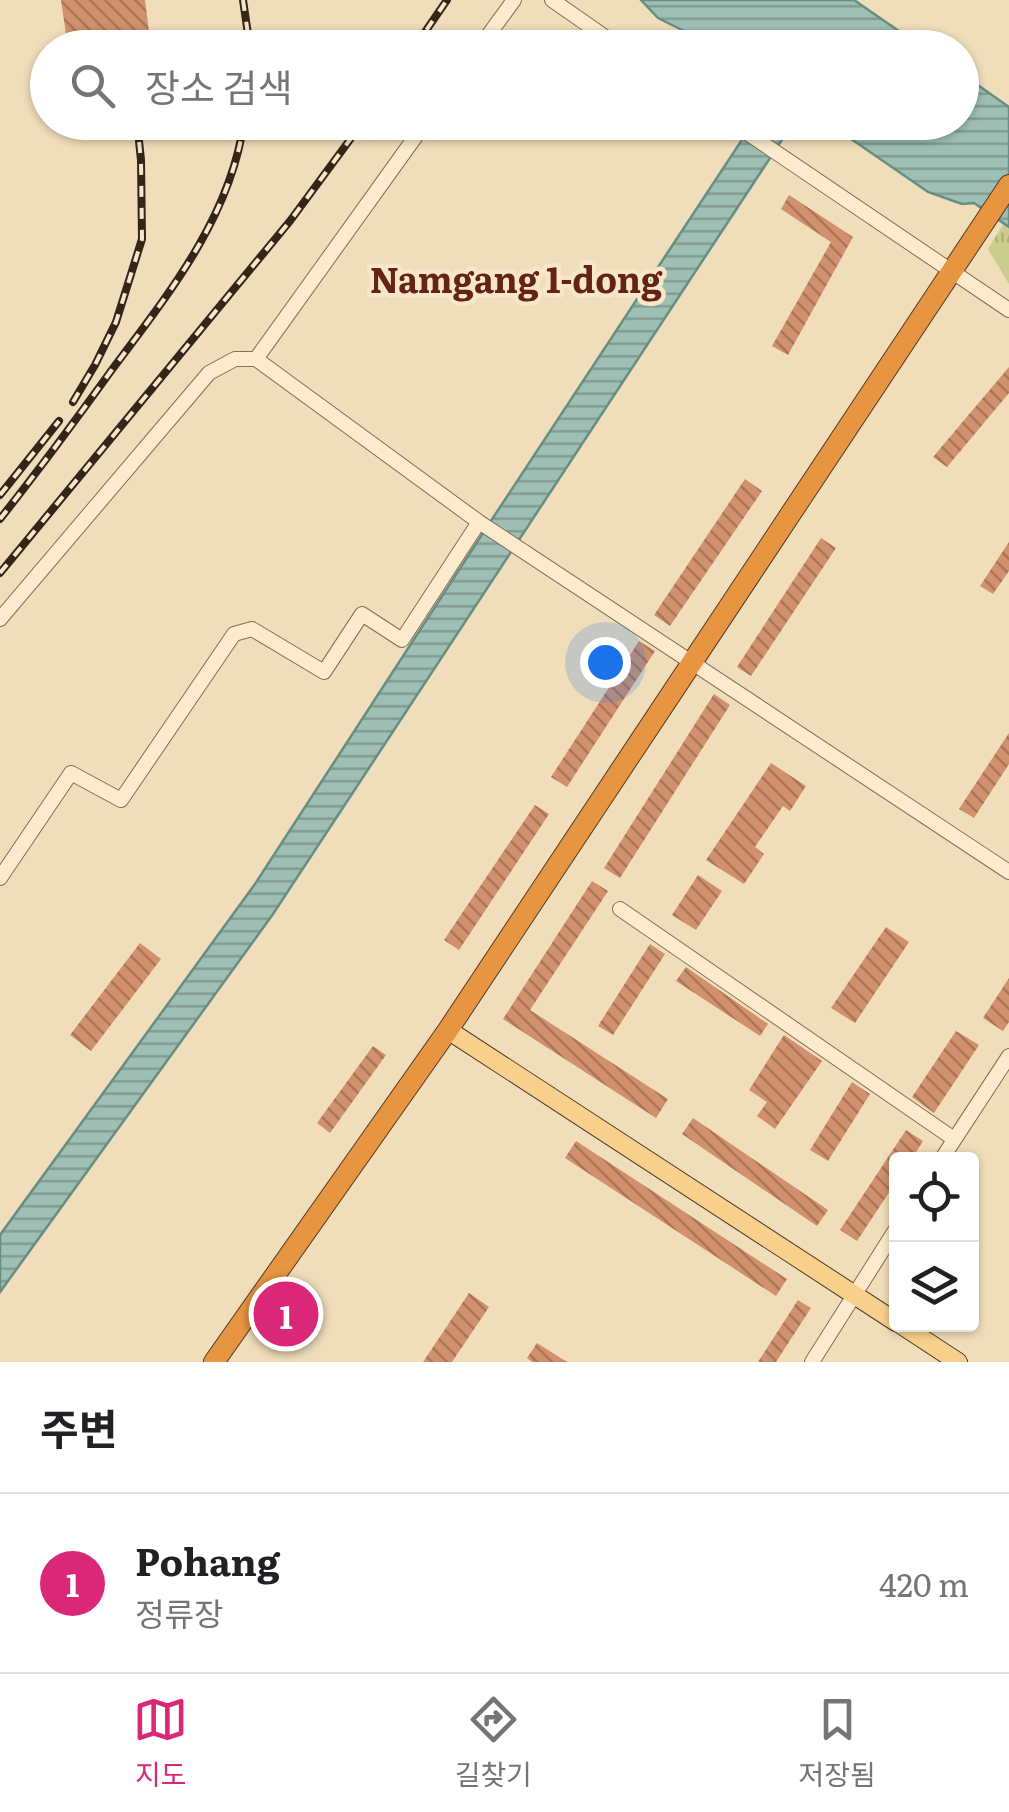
<!DOCTYPE html>
<html lang="ko">
<meta charset="utf-8">
<style>
:root{--surface:#fff;--page:#f6f6f6;--text:#202124;--muted:#757577;--line:#e0e0e0;--accent:#db2777}
body{margin:0;font-family:Literata,"Noto Sans KR",serif;background:var(--page);color:var(--text)}
.controls{position:absolute;right:30px;bottom:30px;display:grid;overflow:hidden;border-radius:10px;box-shadow:0 2px 8px #0004}
.controls button{width:90px;height:90px;display:grid;place-items:center;padding:0;border:0;border-bottom:2px solid var(--line);background:var(--surface);color:var(--text);font:50px sans-serif}
.you{position:absolute;left:605px;top:662px;width:35px;height:35px;margin:-25px;border:8px solid #fff;border-radius:50%;background:#1a73e8;box-shadow:0 0 0 15px #1a73e833}
.badge{display:grid;place-items:center;width:65px;height:65px;border-radius:50%;background:var(--accent);color:#fff;font-size:32px;font-weight:700}
.pin{position:absolute;translate:-50% -50%;border:5px solid #fff;box-shadow:0 2px 10px #0006}
.list{margin:0;padding:0;list-style:none}
h2{display:flex;justify-content:space-between;align-items:center;height:130px;margin:0;padding:0 40px;font-size:42px}
h2 small{font-size:32px;font-weight:400;color:var(--muted)}
.list li{display:grid;grid-template-columns:65px 1fr auto;gap:30px;align-items:center;box-sizing:border-box;height:180px;padding:0 40px;border-top:2px solid var(--line)}
.list b{display:block;font-size:38px;white-space:nowrap}
.list p{margin:0;font-size:32px;white-space:nowrap;color:var(--muted)}
.list em{font-size:32px;font-style:normal;color:var(--muted)}
.icon{flex:none;width:55px;height:55px;fill:none;stroke:currentColor;stroke-width:2;stroke-linecap:round;stroke-linejoin:round}
.map{position:relative;flex:none;width:1009px;height:1362px;overflow:hidden}
.search{position:absolute;background:var(--surface);box-shadow:0 2px 8px #0004;left:30px;right:30px;top:30px;height:110px;display:flex;align-items:center;gap:25px;box-sizing:border-box;padding:0 35px;border-radius:55px;color:var(--muted);font-size:38px}
.sheet{height:310px;background:var(--surface)}
nav{display:flex;justify-content:space-around;align-items:center;box-sizing:border-box;height:140px;border-top:2px solid var(--line);background:var(--surface);font-size:28px;color:var(--muted)}
nav a{display:grid;justify-items:center;gap:5px}
nav .on{color:var(--accent)}
.map>svg:first-child{display:block}
.grass{fill:url(#grass-tufts)}
.water{fill:url(#water-rules);stroke:#668e82;stroke-width:2.5}
.building{fill:url(#building-back-hatch)}
.lines{fill:none;stroke-linecap:round;stroke-linejoin:round}
.minor-casing{stroke:#886c53;stroke-width:16}
.major-casing{stroke:#543a28;stroke-width:20}
.highway-casing{stroke:#543a28;stroke-width:22}
.minor{stroke:#fbebcc;stroke-width:14}
.major{stroke:#f8d08c;stroke-width:18}
.highway{stroke:#e89541;stroke-width:20}
.rail-casing{stroke:#352519;stroke-width:8}
.rail{stroke:#f7e7c9;stroke-width:4;stroke-dasharray:11;stroke-linecap:butt}
.labels{text-anchor:middle;dominant-baseline:central;stroke-width:9;stroke-linejoin:round;paint-order:stroke}
.quarter-label{font-size:35px;font-weight:bold;fill:#652216;stroke:#f7e7c9}
</style>
<div class="map">
<svg width="1009" height="1362" viewBox="0 0 1009 1362">
<defs>
<pattern id="grass-tufts" width="24" height="20" patternUnits="userSpaceOnUse" patternTransform="scale(2.5)"><rect width="24" height="20" fill="#cace8d"/><path d="M3 7l-1-3M5 7V3M7 7l1-3M15 17l-1-3M17 17v-4M19 17l1-3" fill="none" stroke="#aeb179"/></pattern>
<pattern id="water-rules" width="6" height="5" patternUnits="userSpaceOnUse" patternTransform="scale(2.5)"><rect width="6" height="5" fill="#9ec0b4"/><path d="M0 2.5h6" fill="none" stroke="#829c92"/></pattern>
<pattern id="building-back-hatch" width="6" height="6" patternUnits="userSpaceOnUse" patternTransform="scale(2.5)"><rect width="6" height="6" fill="#d1916c"/><path d="M-1 5l2 2M0 0l6 6M5-1l2 2" fill="none" stroke="#aa7658"/></pattern>
</defs>
<rect width="100%" height="100%" fill="#f0ddb9"/>
<path class="grass" d="M 1004,223 L 1009,227 L 1009,284 L 988,249 Z"/>
<path class="water" d="M 641,0 L 854,0 L 922,47 L 696,47 L 693,46 L 692,35 L 658,18 Z
M 962,74 L 1009,107 L 1009,227 L 974,203 L 962,204 L 928,192 L 828,123 L 962,122 Z
M 753,123 L 793,123 L 273,914 L 0,1292 L 0,1235 L 255,884 L 483,533 Z"/>
<path class="building" d="M 61,0 L 145,0 L 151,48 L 68,48 Z
M 789,195 L 853,237 L 788,355 L 772,346 L 831,242 L 781,209 Z
M 1009,367 L 1009,393 L 947,467 L 933,457 Z
M 745,479 L 762,491 L 670,626 L 654,615 Z
M 821,538 L 836,548 L 751,676 L 737,667 Z
M 1009,542 L 1009,571 L 993,594 L 980,586 Z
M 639,641 L 655,651 L 567,787 L 551,777 Z
M 714,694 L 730,705 L 620,878 L 604,868 Z
M 1009,733 L 1009,764 L 974,818 L 959,809 Z
M 771,763 L 806,786 L 790,811 L 783,806 L 755,847 L 764,854 L 744,884 L 706,860 Z
M 535,805 L 549,814 L 459,950 L 444,940 Z
M 698,875 L 722,891 L 696,930 L 672,915 Z
M 592,881 L 608,891 L 530,1010 L 668,1099 L 656,1118 L 503,1019 Z
M 886,927 L 909,942 L 855,1023 L 831,1008 Z
M 140,943 L 161,959 L 91,1051 L 70,1035 Z
M 650,944 L 665,954 L 613,1035 L 598,1026 Z
M 686,967 L 768,1024 L 760,1036 L 676,981 Z
M 1009,978 L 1009,1022 L 1003,1031 L 983,1018 Z
M 956,1031 L 979,1045 L 934,1113 L 912,1097 Z
M 784,1035 L 822,1061 L 775,1129 L 757,1116 L 767,1102 L 749,1090 Z
M 373,1046 L 386,1055 L 330,1133 L 317,1123 Z
M 852,1082 L 870,1094 L 828,1161 L 810,1150 Z
M 693,1118 L 828,1210 L 817,1226 L 682,1134 Z
M 906,1130 L 923,1141 L 911,1160 L 896,1160 L 896,1182 L 857,1241 L 840,1230 Z
M 576,1141 L 787,1279 L 776,1296 L 565,1158 Z
M 469,1293 L 489,1307 L 452,1362 L 423,1362 Z
M 798,1300 L 811,1308 L 776,1362 L 758,1362 Z
M 537,1343 L 567,1362 L 532,1362 L 527,1358 Z"/>
<g class="lines">
<g class="minor-casing">
<path id="minor" d="M 552,0 L 621,48
M 479,48 L 514,0
M 731,122 L 1009,310
M 256,359 L 479,522 L 1009,872
M 0,619 L 209,373 L 235,359 L 256,359 L 426,122
M 0,878 L 71,773 L 121,800 L 234,634 L 252,629 L 324,672 L 362,614 L 402,640 L 479,522
M 620,909 L 954,1139
M 941,1160 L 1009,1056
M 812,1362 L 896,1229"/>
</g>
<g class="major-casing">
<path id="major" d="M 448,1030 L 896,1322
M 900,1324 L 958,1362"/>
</g>
<g class="highway-casing">
<path id="highway" d="M 214,1362 L 448,1030 L 1009,185"/>
</g>
<use href="#minor" class="minor"/>
<use href="#major" class="major"/>
<use href="#highway" class="highway"/>
<g class="rail-casing">
<path id="rail" d="M 243,0 L 250,48
M 414,48 L 447,0
M 73,402 L 95,365 L 116,322 L 142,239 L 141,160 L 137,122
M 0,495 L 59,421
M 0,519 C 38,471 75,421 111,371 C 167,296 230,219 244,122
M 0,573 L 290,221 L 363,122"/>
</g>
<use href="#rail" class="rail"/>
</g>
<g class="labels">
<g class="quarter-label">
<text x="516" y="278">Namgang 1-dong</text>
</g>
</g>
</svg>
<div class="controls">
<button><svg class="icon" aria-label="locate" viewBox="0 0 24 24"><circle cx="12" cy="12" r="6"/><path d="M12 2v4M12 18v4M2 12h4M18 12h4"/></svg></button>
<button><svg class="icon" aria-label="layers" viewBox="0 0 24 24"><path d="M12 4l9 5-9 5-9-5zM3 14l9 5 9-5"/></svg></button>
</div>
<div class="you"></div>
<div class="pin badge" style="left:286px;top:1314px">1</div>
<div class="search"><svg class="icon" aria-label="search" viewBox="0 0 24 24"><circle cx="10" cy="10" r="6"/><path d="M15 15l6 6"/></svg>장소 검색</div>
</div>
<section class="sheet">
<h2>주변<small></small></h2>
<ul class="list">
<li><span class="badge">1</span><div><b>Pohang</b><p>정류장</p></div><em>420 m</em></li>
</ul>
</section>
<nav>
<a class="on"><svg class="icon" aria-label="map" viewBox="0 0 24 24"><path d="M3 6l6-2 6 2 6-2v14l-6 2-6-2-6 2zM9 4v14M15 6v14"/></svg>지도</a>
<a><svg class="icon" aria-label="directions" viewBox="0 0 24 24"><path d="M12 3l9 9-9 9-9-9zM9 14v-3h6M13 9l2 2-2 2"/></svg>길찾기</a>
<a><svg class="icon" aria-label="saved" viewBox="0 0 24 24"><path d="M7 4h10v16l-5-4-5 4z"/></svg>저장됨</a>
</nav>
